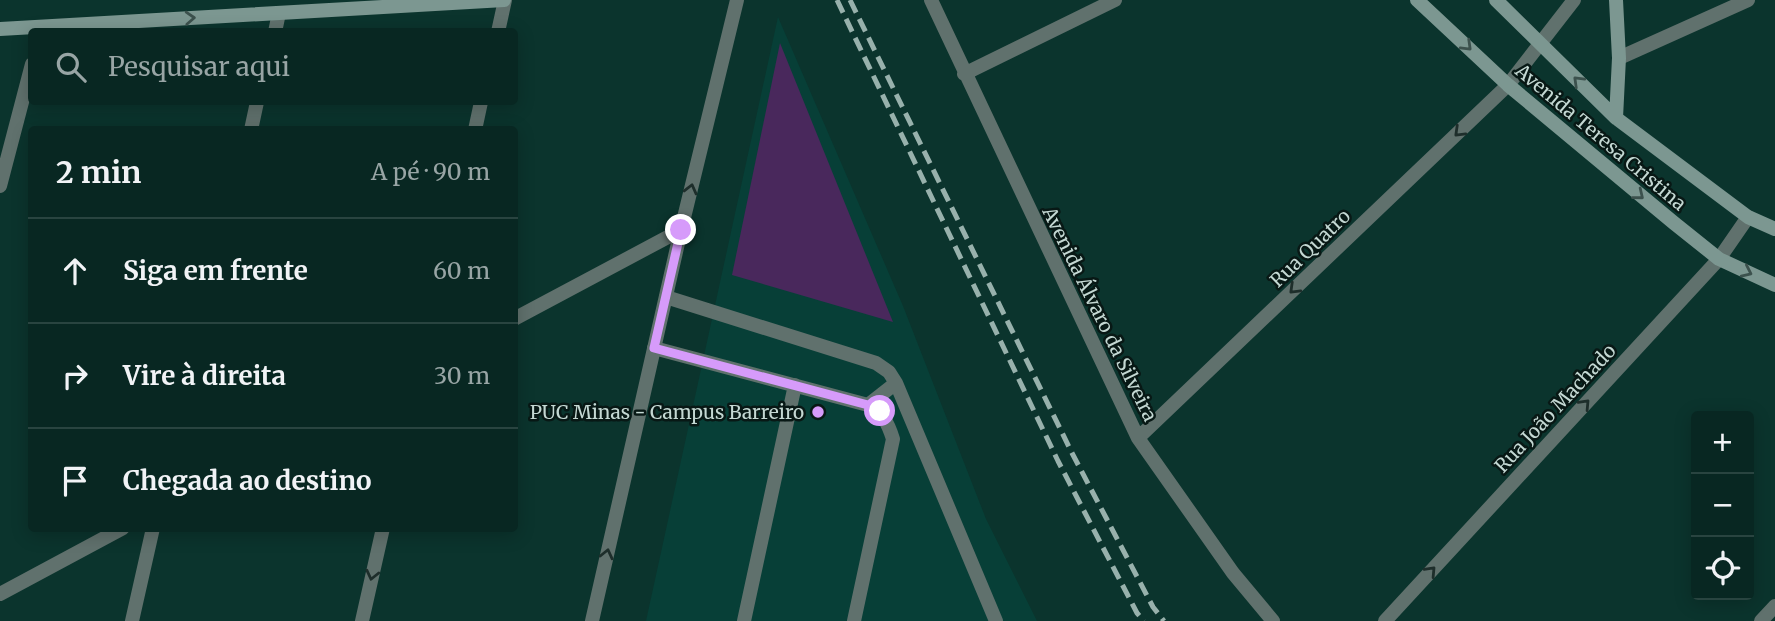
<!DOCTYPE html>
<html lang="pt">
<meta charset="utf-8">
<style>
:root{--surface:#082722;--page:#112f2a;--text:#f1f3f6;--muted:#98a5a5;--line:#294440}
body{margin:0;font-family:Merriweather,serif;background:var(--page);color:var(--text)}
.controls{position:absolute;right:21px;bottom:21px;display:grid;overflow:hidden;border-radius:7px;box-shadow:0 4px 18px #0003}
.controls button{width:63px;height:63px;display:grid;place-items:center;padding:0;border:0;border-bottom:2px solid var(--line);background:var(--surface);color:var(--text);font:35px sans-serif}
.stop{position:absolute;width:21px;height:21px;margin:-16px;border:5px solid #d69bfa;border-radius:50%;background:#fff}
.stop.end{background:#d69bfa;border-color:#fff;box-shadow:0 2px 7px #0008}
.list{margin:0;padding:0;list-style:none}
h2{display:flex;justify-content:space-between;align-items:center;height:91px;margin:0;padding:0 28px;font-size:30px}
h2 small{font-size:23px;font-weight:400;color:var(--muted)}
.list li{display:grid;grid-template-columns:46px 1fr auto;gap:21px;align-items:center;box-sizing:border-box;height:105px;padding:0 28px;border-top:2px solid var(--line)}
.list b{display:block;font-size:26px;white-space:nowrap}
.list em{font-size:23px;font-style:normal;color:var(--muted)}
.icon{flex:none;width:38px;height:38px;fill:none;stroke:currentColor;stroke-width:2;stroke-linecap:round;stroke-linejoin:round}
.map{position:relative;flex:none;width:1775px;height:621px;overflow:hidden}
.search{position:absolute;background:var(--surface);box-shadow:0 4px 18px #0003;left:28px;top:28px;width:490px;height:77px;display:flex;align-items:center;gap:18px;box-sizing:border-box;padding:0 24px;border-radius:7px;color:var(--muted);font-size:26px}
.panel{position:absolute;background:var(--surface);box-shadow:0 4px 18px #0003;left:28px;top:126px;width:490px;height:406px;border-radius:7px}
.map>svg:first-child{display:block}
.built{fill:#073f37}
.green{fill:#49285c}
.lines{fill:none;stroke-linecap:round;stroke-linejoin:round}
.service{stroke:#60716d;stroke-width:14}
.minor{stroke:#60716d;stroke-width:14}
.tertiary{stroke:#60716d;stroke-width:14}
.secondary{stroke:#7c9791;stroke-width:14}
.rail{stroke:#98b1ac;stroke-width:5;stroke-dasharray:14 7;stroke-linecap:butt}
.oneway{stroke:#3c514d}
.oneway2{stroke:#1e2e2b}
.route{stroke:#d69bfa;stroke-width:9}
.poi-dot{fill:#d69bfa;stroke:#081815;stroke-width:2.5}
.labels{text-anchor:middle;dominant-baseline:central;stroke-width:5;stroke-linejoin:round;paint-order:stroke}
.street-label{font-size:19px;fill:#c4d8d3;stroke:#081815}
.poi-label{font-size:19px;fill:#c4d8d3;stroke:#081815;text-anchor:end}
</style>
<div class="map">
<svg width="1775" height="621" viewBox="0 0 1775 621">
<rect width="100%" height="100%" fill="#0b342d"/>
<path class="built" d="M 778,17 L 903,306 L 986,519 L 1037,621 L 646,621 Z"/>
<path class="green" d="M 780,43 L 893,322 L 732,275 Z"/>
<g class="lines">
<path class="service" d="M 666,297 L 876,363 L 889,372 L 896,383 L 996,621
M 654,348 L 868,405 L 896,383
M 744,621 L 795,385
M 854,621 L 893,439 C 888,423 883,413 868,405"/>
<path class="minor" d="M 931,0 L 1138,438 L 1233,573 L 1273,621
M 275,32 L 279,13
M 498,32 L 505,0
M 1619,58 L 1748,0
M 964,74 L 1115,0
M 251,130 L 257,102
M 475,130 L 481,102
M 0,186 L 32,64
M 514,319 L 681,230
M 1138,438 L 1508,85
M 0,594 L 123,528
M 132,621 L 153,528
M 362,621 L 383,528
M 592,621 L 681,230 L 737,0
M 1385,621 L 1719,259 L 1748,217
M 1761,621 L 1775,606"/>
<path class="tertiary" d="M 1508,85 L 1574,0"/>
<path class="secondary" d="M 1417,0 L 1508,85 L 1674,223 L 1719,259 L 1775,285
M 1496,0 L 1616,118 L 1748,217 L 1775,229
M 0,29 L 504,0
M 1616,118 L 1619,58 L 1616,0"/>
<path class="rail" d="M 837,0 L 1058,461 L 1137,613 L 1144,621
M 850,0 L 1072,453 L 1153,607 L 1164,621"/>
</g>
<defs><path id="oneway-chevron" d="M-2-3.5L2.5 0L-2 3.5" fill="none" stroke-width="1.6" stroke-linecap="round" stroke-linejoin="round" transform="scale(1.75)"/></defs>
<g class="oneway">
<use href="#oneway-chevron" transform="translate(190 18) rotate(-3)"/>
<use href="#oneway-chevron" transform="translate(1467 46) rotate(44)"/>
<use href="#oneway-chevron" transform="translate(1578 81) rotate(-136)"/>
<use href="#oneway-chevron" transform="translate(1639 195) rotate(39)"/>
<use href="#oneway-chevron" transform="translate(1747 272) rotate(25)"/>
</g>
<g class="oneway2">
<use href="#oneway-chevron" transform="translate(1459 132) rotate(136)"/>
<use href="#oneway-chevron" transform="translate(691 189) rotate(-76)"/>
<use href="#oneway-chevron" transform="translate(1294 289) rotate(136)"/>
<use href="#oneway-chevron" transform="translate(1585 404) rotate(-47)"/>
<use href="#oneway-chevron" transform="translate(607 554) rotate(-77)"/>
<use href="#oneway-chevron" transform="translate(1431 571) rotate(-47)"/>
<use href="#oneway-chevron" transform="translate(372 575) rotate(103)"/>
</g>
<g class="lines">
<path class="route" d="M 681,230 L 654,348 L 868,405 L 880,411"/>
</g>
<circle class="poi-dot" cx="818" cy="412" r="7"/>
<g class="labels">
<g class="street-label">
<text transform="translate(1601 137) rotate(40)">Avenida Teresa Cristina</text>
<text transform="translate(1310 248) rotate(-44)">Rua Quatro</text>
<text transform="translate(1100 314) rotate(64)">Avenida Álvaro da Silveira</text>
<text transform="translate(1555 408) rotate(-47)">Rua João Machado</text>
</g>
<g class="poi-label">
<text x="804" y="412">PUC Minas - Campus Barreiro</text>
</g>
</g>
</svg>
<div class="controls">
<button>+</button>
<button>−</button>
<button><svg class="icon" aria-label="locate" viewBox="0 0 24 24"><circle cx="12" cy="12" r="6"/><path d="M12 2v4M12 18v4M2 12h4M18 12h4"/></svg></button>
</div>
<div class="stop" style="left:880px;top:411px"></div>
<div class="stop end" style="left:681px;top:230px"></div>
<div class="search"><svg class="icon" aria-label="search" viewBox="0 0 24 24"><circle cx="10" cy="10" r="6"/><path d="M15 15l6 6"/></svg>Pesquisar aqui</div>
<section class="panel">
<h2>2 min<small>A pé · 90 m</small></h2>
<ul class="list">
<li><svg class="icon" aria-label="ahead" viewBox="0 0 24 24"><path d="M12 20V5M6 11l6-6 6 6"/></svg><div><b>Siga em frente</b></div><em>60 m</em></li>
<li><svg class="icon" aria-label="right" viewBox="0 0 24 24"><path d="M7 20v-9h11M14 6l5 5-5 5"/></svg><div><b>Vire à direita</b></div><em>30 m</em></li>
<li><svg class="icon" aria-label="arrive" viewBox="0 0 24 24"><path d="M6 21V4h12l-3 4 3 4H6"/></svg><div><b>Chegada ao destino</b></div></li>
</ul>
</section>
</div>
